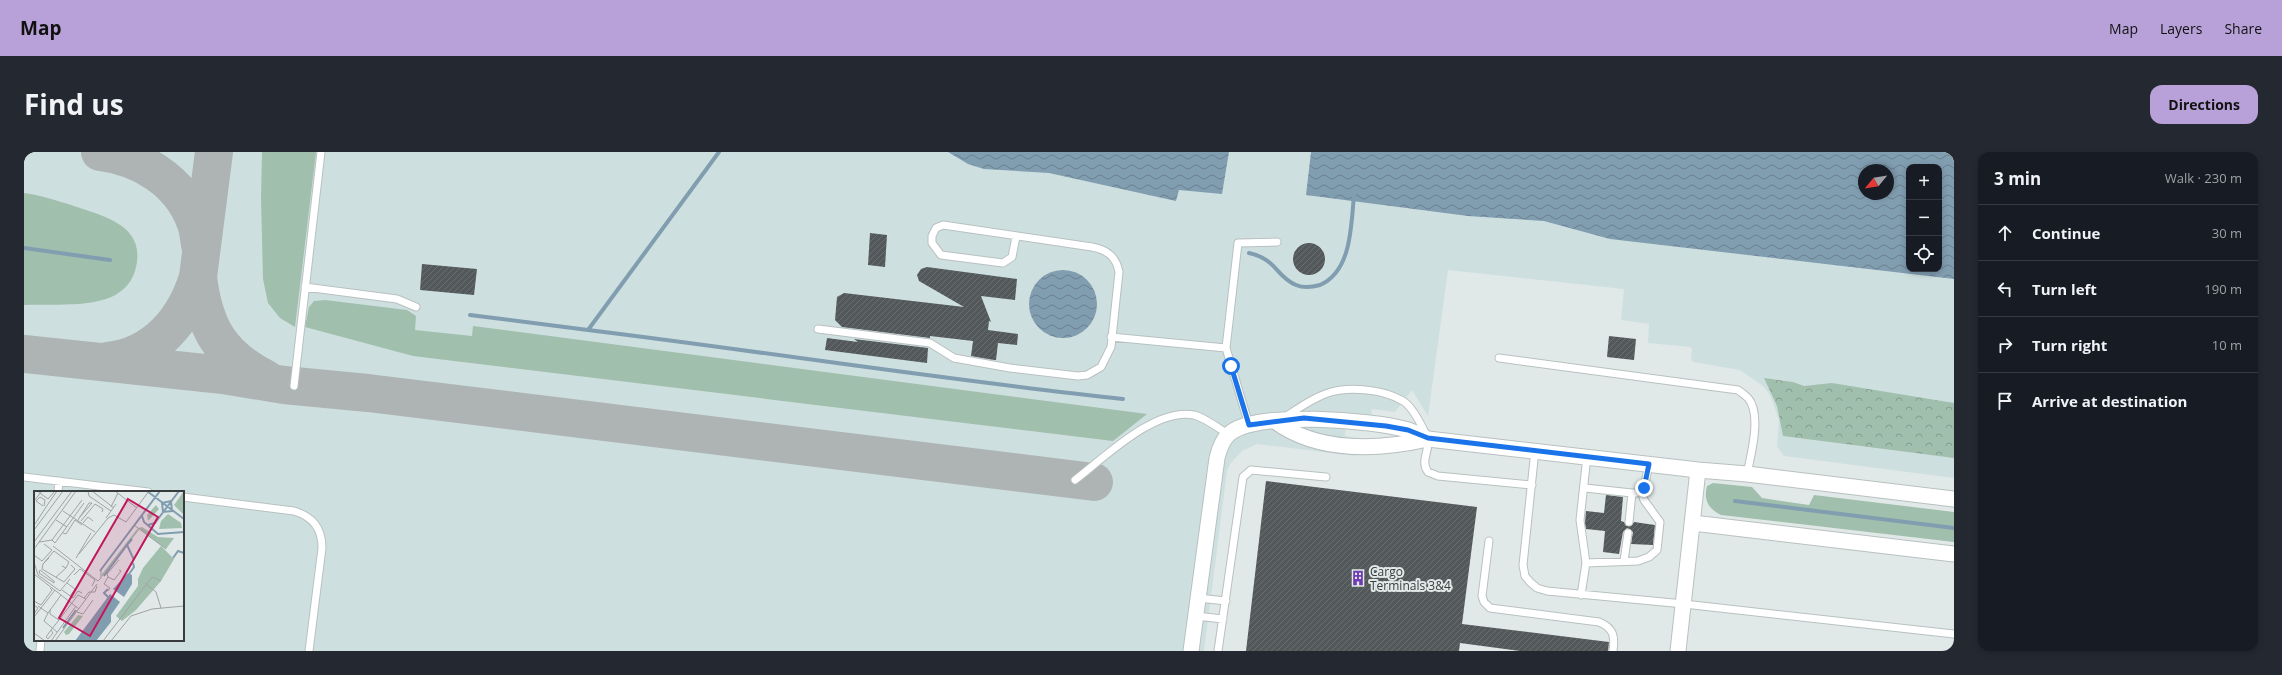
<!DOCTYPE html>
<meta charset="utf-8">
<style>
:root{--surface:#171b24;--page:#242831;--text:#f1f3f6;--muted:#9ea1a6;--line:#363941;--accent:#b7a1d8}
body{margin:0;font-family:"Open Sans",sans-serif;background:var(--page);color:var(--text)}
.controls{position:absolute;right:12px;top:12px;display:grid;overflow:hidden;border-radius:8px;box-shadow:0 2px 6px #0003}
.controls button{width:36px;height:36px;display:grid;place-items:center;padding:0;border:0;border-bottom:1px solid var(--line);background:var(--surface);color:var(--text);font:20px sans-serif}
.compass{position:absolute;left:1834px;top:12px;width:36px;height:36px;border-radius:50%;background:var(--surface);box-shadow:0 2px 6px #0003;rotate:240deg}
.stop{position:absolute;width:12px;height:12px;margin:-9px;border:3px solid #1a73e8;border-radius:50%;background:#fff}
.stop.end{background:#1a73e8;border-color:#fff;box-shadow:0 1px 4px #0008}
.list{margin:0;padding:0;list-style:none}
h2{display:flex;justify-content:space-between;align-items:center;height:52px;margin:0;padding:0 16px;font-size:17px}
h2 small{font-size:13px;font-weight:400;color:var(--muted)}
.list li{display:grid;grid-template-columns:26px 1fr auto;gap:12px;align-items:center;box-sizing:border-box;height:56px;padding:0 16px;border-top:1px solid var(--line)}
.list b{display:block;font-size:15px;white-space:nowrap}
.list em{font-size:13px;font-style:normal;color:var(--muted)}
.icon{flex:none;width:22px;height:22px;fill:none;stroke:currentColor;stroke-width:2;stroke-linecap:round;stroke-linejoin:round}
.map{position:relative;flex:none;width:1930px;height:499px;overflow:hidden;border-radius:12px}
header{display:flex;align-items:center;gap:24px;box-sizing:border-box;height:56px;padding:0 20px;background:var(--accent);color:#111}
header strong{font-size:19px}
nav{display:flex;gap:22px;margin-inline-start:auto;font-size:14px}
.intro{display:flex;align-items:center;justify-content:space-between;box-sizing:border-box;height:96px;padding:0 24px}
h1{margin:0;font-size:28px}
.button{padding:10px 18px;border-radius:12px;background:var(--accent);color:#111;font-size:14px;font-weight:700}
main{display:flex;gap:24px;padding:0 24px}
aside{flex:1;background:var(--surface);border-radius:12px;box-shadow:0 2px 6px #0003}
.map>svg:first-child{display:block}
.built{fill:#cedfdf;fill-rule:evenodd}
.green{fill:#a1bfad}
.forest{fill:url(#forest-crowns)}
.water{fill:url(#water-waves);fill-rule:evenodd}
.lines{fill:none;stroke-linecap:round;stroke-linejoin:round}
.stream{stroke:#819db0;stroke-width:4}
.taxiway{stroke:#aeb4b4;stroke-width:38}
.building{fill:url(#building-hatch)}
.lane-casing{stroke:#b9c0c0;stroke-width:9}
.street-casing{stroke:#b9c0c0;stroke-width:17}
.lane{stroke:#fff;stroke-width:7}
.street{stroke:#fff;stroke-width:15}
.route{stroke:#1a73e8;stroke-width:5}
.labels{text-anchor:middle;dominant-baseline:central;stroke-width:4;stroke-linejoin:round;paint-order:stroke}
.poi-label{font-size:12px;fill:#393c3c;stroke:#e1e8e8;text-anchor:start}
.inset-river{fill:none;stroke:#819db0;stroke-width:2}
.inset-road{fill:none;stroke:#9ea3a3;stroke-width:1}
.view{fill:#c2185b;fill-opacity:0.15;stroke:#c2185b;stroke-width:2}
.inset-edge{fill:none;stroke:#393c3c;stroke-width:2}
</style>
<header>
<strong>Map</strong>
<nav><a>Map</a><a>Layers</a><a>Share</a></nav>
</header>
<div class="intro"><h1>Find us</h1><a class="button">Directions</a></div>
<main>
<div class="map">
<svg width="1930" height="499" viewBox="0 0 1930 499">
<defs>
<pattern id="forest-crowns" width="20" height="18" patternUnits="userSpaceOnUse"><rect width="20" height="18" fill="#a1bfad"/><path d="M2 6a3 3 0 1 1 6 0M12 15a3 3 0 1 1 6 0" fill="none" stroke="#849c8e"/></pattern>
<pattern id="water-waves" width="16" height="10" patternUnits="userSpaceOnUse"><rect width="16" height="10" fill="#819db0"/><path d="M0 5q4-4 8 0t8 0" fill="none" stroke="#6b8190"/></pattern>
<pattern id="building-hatch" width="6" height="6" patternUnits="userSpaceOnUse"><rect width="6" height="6" fill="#53585a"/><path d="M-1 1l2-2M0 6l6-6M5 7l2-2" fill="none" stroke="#6a6e6f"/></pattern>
</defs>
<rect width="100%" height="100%" fill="#e1e8e8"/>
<path class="built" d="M 0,0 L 1930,0 L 1930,326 L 1760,304 L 1753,295 L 1755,268 L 1746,243 L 1739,234 L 1716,218 L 1669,210 L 1667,207 L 1668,197 L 1666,195 L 1624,191 L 1625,172 L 1597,168 L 1600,137 L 1424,118 L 1404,264 L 1388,238 L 1371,260 L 1348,257 L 1347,265 L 1323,262 L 1321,284 L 1334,286 L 1332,304 L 1233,292 L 1218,299 L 1206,312 L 1203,319 L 1180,499 L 0,499 ZM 1885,15 L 1915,15 L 1915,117 L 1885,117 ZM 1840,18 L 1864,18 L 1864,42 L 1840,42 ZM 11,340 L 159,340 L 159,488 L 11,488 Z"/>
<path class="green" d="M 238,0 L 292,0 L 271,175 L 256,166 L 244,151 L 239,127 L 237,47 Z
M 0,41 C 17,43 34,49 50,54 C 82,65 124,74 111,119 C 107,133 95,143 82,147 C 56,155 26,152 0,153 Z
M 301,148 L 383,158 L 392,164 L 391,178 L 448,184 L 449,174 L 1123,262 L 1089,289 L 389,204 L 281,175 L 285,155 L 290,149 Z
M 1689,331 L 1728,335 L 1738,346 L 1785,353 L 1790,343 L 1930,360 L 1930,390 L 1697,363 C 1685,357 1679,348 1683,334 Z"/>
<path class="forest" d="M 1740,226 L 1769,230 L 1780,234 L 1808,231 L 1930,251 L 1930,306 L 1759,284 L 1753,254 Z"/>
<path class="water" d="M 924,0 L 1205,0 L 1198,42 L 1155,38 L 1152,49 L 1025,21 L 960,17 L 944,12 Z
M 1287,0 L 1930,0 L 1930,127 L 1586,87 L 1520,69 L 1444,64 L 1282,43 ZM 1885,15 L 1915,15 L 1915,117 L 1885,117 ZM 1840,18 L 1864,18 L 1864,42 L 1840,42 Z
M1005 152a34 34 0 1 1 68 0a34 34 0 1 1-68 0Z"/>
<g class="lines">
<path class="stream" d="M 0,96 L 86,108
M 1225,101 C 1253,107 1252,125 1272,133 C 1279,136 1289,135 1296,133 C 1328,119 1327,73 1330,43
M 446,163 L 564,178 L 695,0
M 564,178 C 743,200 920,228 1099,247
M 1711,349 L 1930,376"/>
<path class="taxiway" d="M 76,0 C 116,5 156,28 171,69 C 174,76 175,85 176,93
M 174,125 C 180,175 196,204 242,227
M 0,202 L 199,223 L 260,233 L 344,241 L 1070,330
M 84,209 C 131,204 161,168 174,125 L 190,0"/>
</g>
<path class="building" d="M 846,81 L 863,83 L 861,115 L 844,113 Z
M1269 107a16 16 0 1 1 32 0a16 16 0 1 1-32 0Z
M 398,112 L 453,117 L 450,143 L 396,138 Z
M 903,115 L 993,127 L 991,148 L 957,144 L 967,170 L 965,169 L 964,178 L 994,182 L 993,193 L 974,191 L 972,208 L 970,208 L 947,204 L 949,189 L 906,184 L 906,186 L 818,175 L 811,168 L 813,145 L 820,141 L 940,155 L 895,129 L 893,123 L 897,117 Z
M 1585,184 L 1612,187 L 1610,208 L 1583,205 Z
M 803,186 L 834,190 L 830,187 L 904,196 L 903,211 L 801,198 Z
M 1242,329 L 1453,355 L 1438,472 L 1585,490 L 1584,499 L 1496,499 L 1436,491 L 1435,499 L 1222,499 Z
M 1582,343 L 1599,345 L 1597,369 L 1600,370 L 1602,374 L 1607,374 L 1610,370 L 1631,373 L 1629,393 L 1607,392 L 1609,380 L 1603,376 L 1599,380 L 1595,402 L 1579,400 L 1581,379 L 1562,377 L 1561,371 L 1562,359 L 1580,361 Z"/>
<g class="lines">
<g class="lane-casing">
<path id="lane" d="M 281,135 L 373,147 L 392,155
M 794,177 L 906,191 L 930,206 L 986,216 L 1054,224 L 1063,223 L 1077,215 L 1087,195 L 1095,120 C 1092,105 1084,98 1068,95 L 919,73 L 912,76 L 908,84 L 908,91 L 917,103 L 979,111 L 988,105 L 992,85
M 1087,185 L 1202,196 L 1214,91 L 1253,90
M 1202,196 L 1225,273
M 1475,206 L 1714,238 C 1717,240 1721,243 1724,246 C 1738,262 1727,303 1723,322
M 270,234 L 297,0
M 1261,265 C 1275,256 1290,245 1307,240 C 1327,234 1361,238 1379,249 C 1389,255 1398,274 1403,285 C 1408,296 1395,308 1404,320 L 1414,324 L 1508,333
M 1511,298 L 1499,413 L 1501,424 L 1506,430 L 1513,436 L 1523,439 L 1660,452 L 1930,482
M 0,325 L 124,340
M 1051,328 C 1080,306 1131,255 1170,263 C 1182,266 1194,276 1205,283
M 1561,336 L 1608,341
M 34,340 L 35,329
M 159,345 L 270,359 C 289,365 298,376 298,396 L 285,499
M 1605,370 L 1608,341 L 1613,341 L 1620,336 L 1625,312
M 1465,389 L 1458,444 L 1460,450 L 1466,456 L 1575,470 C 1590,476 1591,485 1589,499
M 1600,409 L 1604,381
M 1562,411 L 1614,409 L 1625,405 L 1633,398 L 1636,370 L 1620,348 L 1617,339
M 1557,443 L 1562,411 L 1556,368 L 1563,304
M 1174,446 L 1202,449
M 1172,464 L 1199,467
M 16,499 L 17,488
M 1194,499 L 1219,325 L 1227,318 L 1302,325"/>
</g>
<g class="street-casing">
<path id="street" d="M 1252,270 C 1295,301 1355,298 1404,287
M 1669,371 L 1930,402
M 1167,499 L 1193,306 C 1195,298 1198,288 1205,282 C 1232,258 1349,268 1384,278 C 1391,280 1397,284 1404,287 L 1674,318 L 1723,322 L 1930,347
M 1654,499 L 1674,318"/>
</g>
<use href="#lane" class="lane"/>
<use href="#street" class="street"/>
</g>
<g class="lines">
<path class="route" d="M 1207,214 L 1225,273 L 1280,266 L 1362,274 L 1384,278 L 1404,286 L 1625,312 L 1620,336"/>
</g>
<defs>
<g id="building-bare" transform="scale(1.2)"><path d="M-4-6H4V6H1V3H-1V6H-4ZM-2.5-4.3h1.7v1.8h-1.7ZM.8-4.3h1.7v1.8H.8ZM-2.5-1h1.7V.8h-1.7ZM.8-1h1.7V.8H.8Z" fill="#703cb3" stroke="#e1e8e8" stroke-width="2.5" paint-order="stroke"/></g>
</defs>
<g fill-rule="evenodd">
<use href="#building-bare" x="1334" y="426"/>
</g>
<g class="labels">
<g class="poi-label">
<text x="1346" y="419">Cargo<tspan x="1346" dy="14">Terminals 3&amp;4</tspan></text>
</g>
</g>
<g transform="translate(10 339)">
<rect width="150" height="150" fill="#e1e8e8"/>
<path d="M 150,0 L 150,24 L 140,14 ZM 122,14 L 125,18 L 114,30 L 113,24 ZM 134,23 L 147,32 L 148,37 L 125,38 L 127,30 ZM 108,36 L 124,46 L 140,47 L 132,58 L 104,37 ZM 104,37 L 105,39 L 68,86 L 68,83 ZM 127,55 L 140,68 L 127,90 L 102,119 L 88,130 L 82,125 L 104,95 L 104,88 L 109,77 Z" fill="#a1bfad"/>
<path d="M 44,124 L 49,125 L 35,143 L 32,144 L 30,141 Z" fill="#a1bfad"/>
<path d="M 94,82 L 98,84 L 98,93 L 90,106 L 79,98 ZM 76,103 L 86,111 L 77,124 L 77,131 L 62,150 L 41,150 Z" fill="#819db0"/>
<path class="inset-river" d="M 113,0 L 150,28M 137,10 L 138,20 L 129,21 L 128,12 ZM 108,25 L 110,31 L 124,43 L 150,41M 114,34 L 121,32 L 145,0M 98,48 L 93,54 L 100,69M 139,67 L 144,60 L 150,62M 66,80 L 126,0M 95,83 L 100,76 L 99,72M 70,85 L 93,54M 74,98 L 70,102 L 75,107M 29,137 L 42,119"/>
<path class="inset-road" d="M 3,0 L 14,8 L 21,0M 54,0 L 55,5 L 77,20M 58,0 L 80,17M 81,0 L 103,17M 0,10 L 8,0M 14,13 L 23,0M 9,15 L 2,10 L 6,6 L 11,9 L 10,15M 77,16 L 84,2M 29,20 L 61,41M 45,27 L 58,12M 72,27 L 82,13M 22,29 L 33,36M 44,29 L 55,12 L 58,12M 47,30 L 61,13 L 69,18 L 68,21M 49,32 L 54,26 L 59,30M 1,33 L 14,13M 100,34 L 132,58M 0,39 L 29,0M 29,42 L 32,43 L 41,29 L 48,34M 18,49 L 48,9M 0,51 L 38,0M 5,51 L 18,49 L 21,52 L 50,12M 19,55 L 64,90M 0,58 L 42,0M 45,63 L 74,27 L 80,24 L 92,31 L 115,0M 0,64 L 8,70 L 18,59 L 10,53M 15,67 L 9,73 L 20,60 L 35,71 L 32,77M 42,67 L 57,42M 0,71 L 4,84 L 26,100 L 36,88M 9,73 L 8,78 L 30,91 L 41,78 L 37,74M 6,79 L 20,90 L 20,92 L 5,82 ZM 0,83 L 45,118M 40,84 L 46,78 L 61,89 L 58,95M 22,86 L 32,77 L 28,75M 74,86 L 80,89 L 87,80 L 85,79M 64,90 L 67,87 L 67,79M 33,92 L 41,98 L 36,105M 112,93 L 122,101 L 127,117M 28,99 L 39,107 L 44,100 L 48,102M 74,100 L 76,97 L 70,93 L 74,86 L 73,83 L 85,69M 50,107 L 55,101 L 61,101 L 63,95M 0,110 L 7,114 L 18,99 L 16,97M 0,114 L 4,117 L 0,123M 4,115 L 14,122 L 10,130 L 23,141M 16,119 L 16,123 L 25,129M 43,121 L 49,123 L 59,109M 14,122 L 27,104M 0,126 L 21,99M 17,139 L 19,142 L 14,148 L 12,146 L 17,139 L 25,129 L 44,104 L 52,108M 0,142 L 11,150M 17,150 L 42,115M 21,150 L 63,93M 69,150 L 118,86 L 127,90M 77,150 L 97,125 L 118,118 L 150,115"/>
<path class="view" d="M 94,8 L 124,26 L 56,145 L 25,127 Z"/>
<rect width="150" height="150" class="inset-edge"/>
</g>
</svg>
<div class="controls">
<button>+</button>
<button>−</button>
<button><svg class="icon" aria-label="locate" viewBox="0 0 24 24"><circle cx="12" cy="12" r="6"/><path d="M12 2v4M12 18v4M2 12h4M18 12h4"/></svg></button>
</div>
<svg class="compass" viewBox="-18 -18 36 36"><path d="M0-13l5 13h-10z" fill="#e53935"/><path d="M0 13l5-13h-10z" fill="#9ea1a6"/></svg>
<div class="stop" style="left:1207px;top:214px"></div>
<div class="stop end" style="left:1620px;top:336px"></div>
</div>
<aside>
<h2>3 min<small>Walk · 230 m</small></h2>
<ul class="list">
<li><svg class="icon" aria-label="ahead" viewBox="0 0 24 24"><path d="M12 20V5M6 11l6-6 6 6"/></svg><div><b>Continue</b></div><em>30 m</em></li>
<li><svg class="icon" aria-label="left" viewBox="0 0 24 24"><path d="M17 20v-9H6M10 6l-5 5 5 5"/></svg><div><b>Turn left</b></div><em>190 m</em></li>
<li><svg class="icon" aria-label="right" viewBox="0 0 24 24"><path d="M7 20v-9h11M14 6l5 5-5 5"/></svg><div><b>Turn right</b></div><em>10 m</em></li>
<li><svg class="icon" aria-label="arrive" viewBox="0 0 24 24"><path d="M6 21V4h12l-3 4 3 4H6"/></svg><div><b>Arrive at destination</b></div></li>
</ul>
</aside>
</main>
